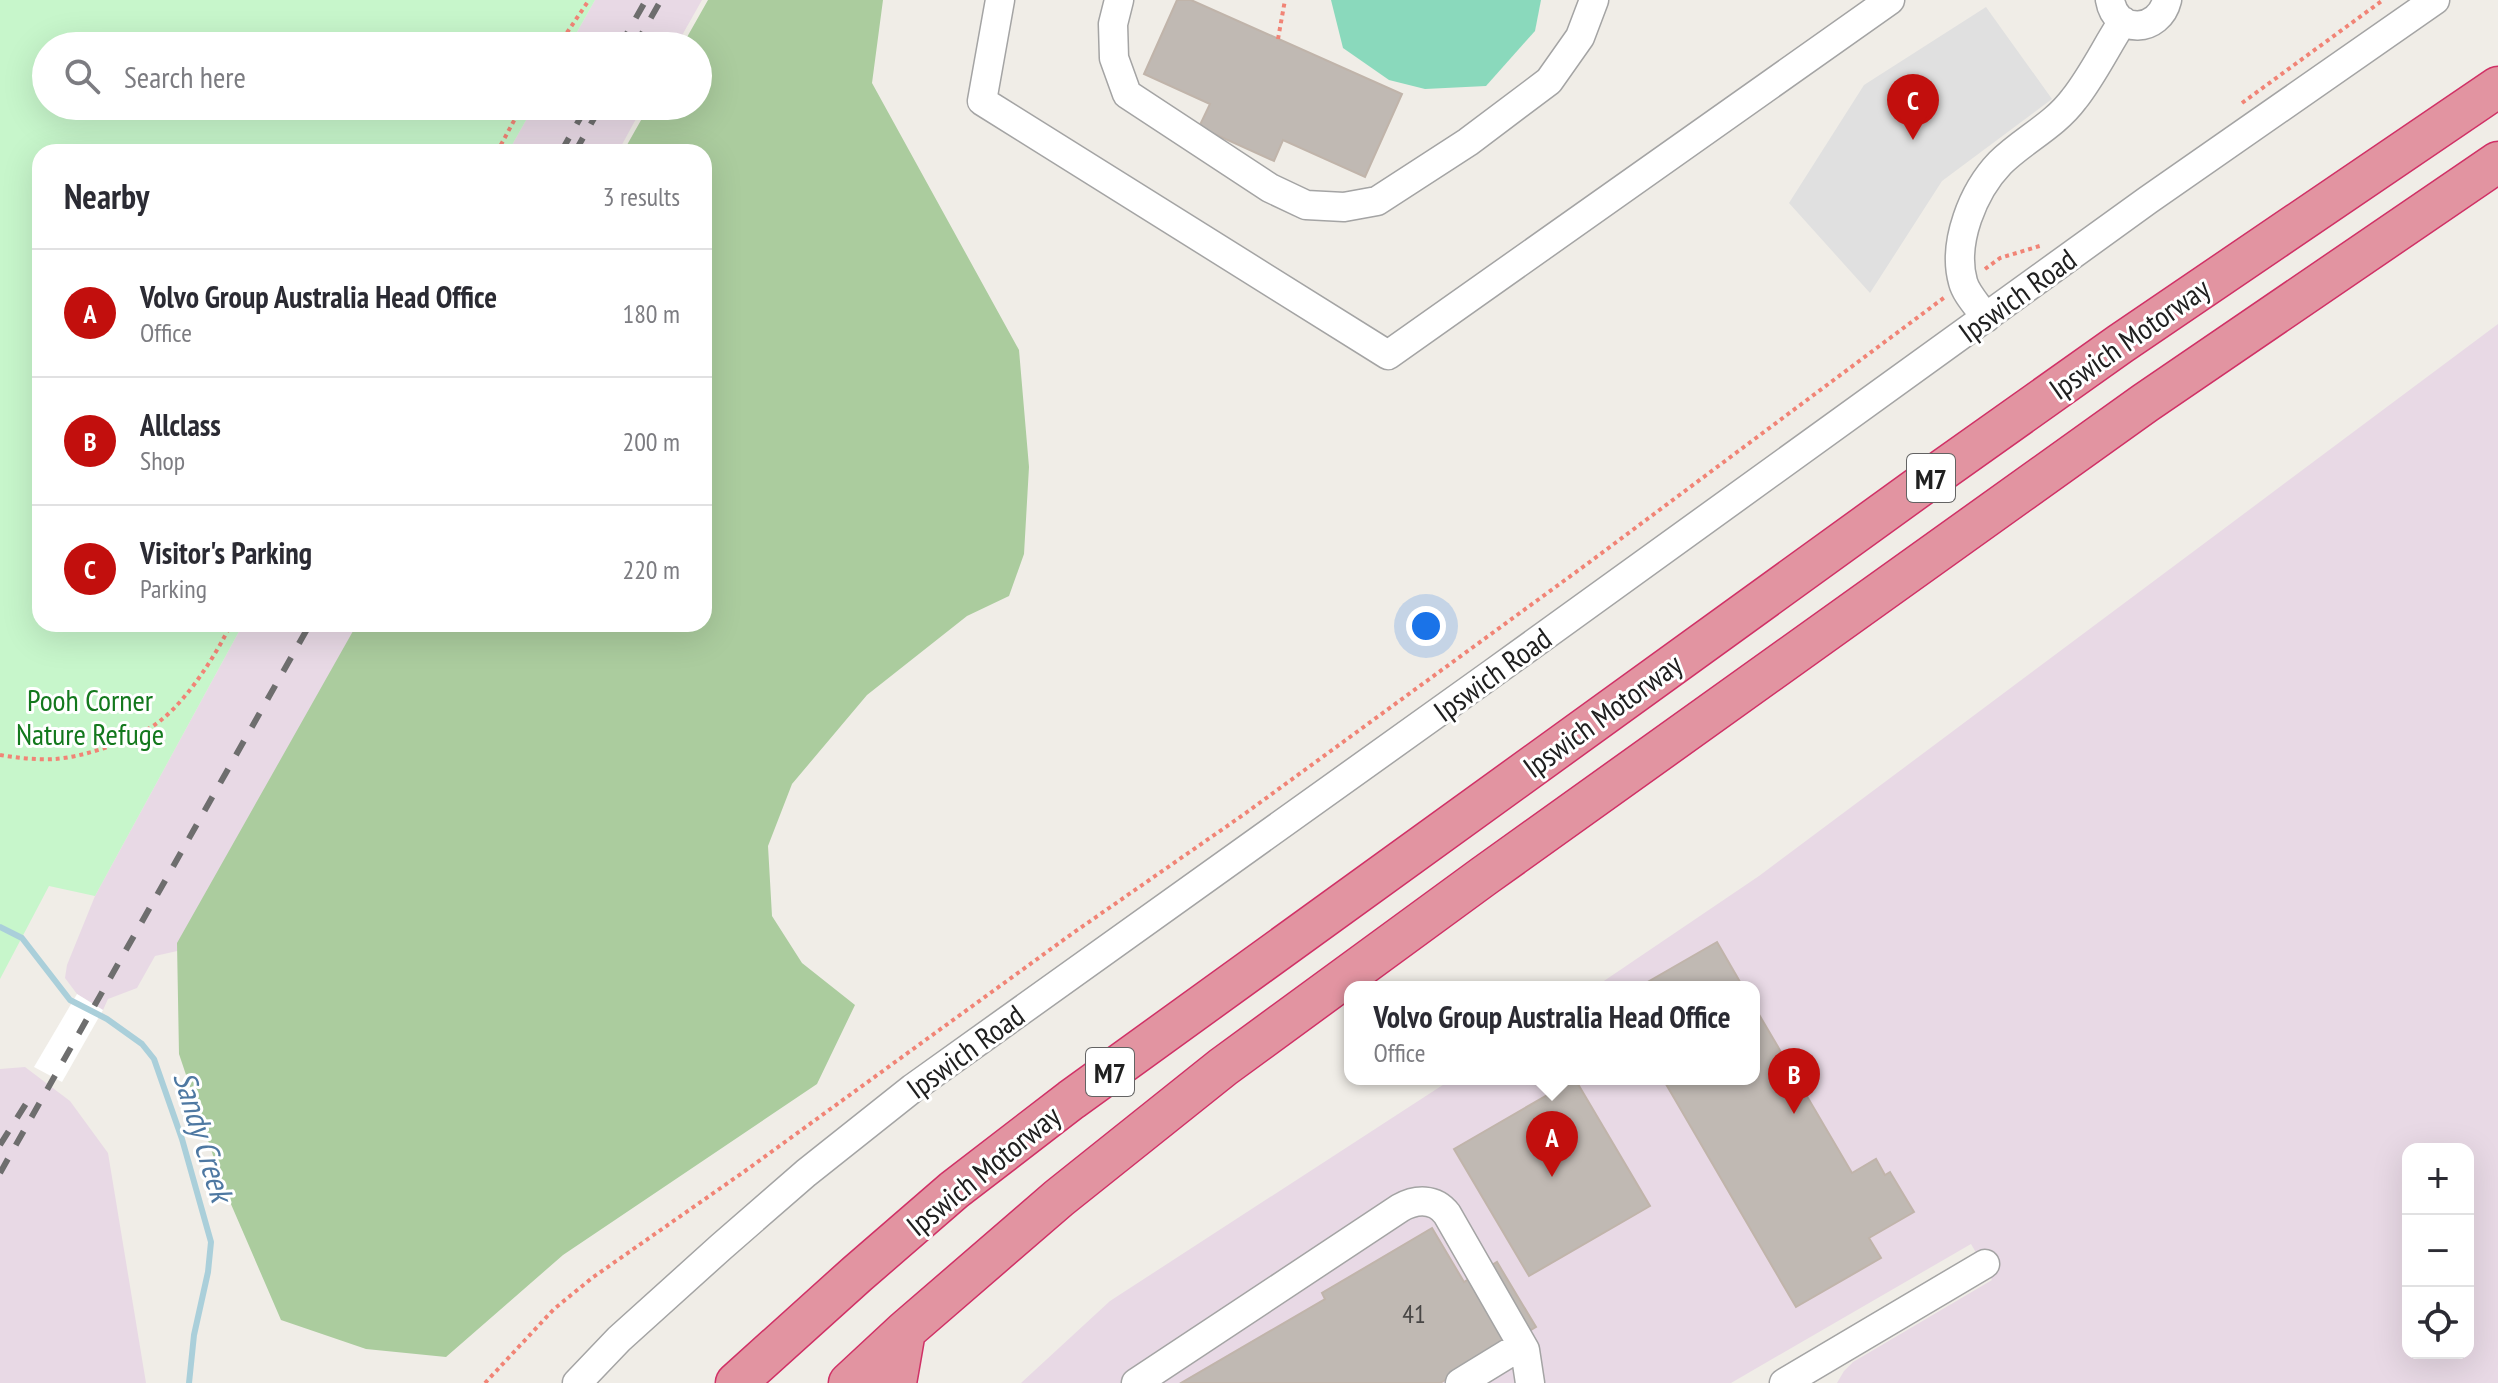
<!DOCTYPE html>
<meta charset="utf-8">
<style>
:root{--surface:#fff;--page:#f2f2f3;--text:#2b2b33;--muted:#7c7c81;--line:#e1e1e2;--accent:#c20f0d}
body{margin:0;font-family:"PT Sans Narrow",sans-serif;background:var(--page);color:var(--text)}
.controls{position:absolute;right:24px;bottom:24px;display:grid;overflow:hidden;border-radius:16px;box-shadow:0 8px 32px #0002}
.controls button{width:72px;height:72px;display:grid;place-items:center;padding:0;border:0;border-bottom:2px solid var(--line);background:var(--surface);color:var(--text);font:40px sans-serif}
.you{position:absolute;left:1426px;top:626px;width:28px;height:28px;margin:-20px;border:6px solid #fff;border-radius:50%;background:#1a73e8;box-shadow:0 0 0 12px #1a73e833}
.badge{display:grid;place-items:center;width:52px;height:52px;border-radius:50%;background:var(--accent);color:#fff;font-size:26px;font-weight:700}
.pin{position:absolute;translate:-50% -66px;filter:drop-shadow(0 2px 4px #0008)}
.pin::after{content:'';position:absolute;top:42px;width:28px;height:24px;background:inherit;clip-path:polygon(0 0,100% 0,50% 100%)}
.popup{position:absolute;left:1344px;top:981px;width:416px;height:104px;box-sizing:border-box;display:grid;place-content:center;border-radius:16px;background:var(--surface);filter:drop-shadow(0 2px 6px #0005);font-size:26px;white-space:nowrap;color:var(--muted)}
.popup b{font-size:30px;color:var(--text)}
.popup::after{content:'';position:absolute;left:50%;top:100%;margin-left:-16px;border:16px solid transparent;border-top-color:var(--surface)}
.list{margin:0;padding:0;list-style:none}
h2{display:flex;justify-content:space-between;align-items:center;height:104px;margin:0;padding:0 32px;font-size:34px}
h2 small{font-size:26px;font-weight:400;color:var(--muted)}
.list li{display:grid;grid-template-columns:52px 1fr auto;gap:24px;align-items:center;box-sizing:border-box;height:128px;padding:0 32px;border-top:2px solid var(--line)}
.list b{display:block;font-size:30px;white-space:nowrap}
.list p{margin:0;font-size:26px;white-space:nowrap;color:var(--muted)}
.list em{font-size:26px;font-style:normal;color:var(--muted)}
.icon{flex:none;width:44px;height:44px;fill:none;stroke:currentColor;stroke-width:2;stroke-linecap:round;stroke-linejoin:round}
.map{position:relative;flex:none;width:2498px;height:1383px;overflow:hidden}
.search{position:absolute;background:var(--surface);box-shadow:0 8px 32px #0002;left:32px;top:32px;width:680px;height:88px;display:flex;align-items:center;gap:20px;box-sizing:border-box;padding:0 28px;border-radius:44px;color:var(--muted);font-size:30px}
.panel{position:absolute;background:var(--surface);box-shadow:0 8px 32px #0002;left:32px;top:144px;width:680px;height:488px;border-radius:24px}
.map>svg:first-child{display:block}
.industrial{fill:#e8d9e5;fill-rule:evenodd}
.forest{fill:#abcc9e}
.park{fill:#c7f6cb}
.pitch{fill:#8ad9bc}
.parking{fill:#e0e0e0}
.pier{fill:#fff}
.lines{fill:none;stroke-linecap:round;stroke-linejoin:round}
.stream{stroke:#aacfda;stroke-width:6}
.building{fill:#c0b9b3;stroke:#c0b4aa;stroke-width:2}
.minor-casing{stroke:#a4a4a4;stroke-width:31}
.highway-casing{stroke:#d03166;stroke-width:43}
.path{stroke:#f18476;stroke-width:4;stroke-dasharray:4 4;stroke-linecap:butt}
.minor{stroke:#fff;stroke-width:28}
.highway{stroke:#e294a1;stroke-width:40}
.rail{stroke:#6e6e6e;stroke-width:6;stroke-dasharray:16 16;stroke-linecap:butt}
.labels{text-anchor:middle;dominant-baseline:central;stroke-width:6;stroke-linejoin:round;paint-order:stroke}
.number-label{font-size:26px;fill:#484645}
.shield{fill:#fff;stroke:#636363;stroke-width:2}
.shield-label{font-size:28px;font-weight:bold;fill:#202020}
.street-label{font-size:30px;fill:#202020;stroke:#fff}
.park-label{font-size:30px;fill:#13781d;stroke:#fff}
.water-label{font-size:32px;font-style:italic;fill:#4e78a2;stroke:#fff}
</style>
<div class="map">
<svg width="2498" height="1383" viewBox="0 0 2498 1383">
<rect width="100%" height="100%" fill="#f0ede7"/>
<path class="industrial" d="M 595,0 L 702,0 L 676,46 L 569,46 Z
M 534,106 L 643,106 L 618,152 L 508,152 Z
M 2498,324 L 2498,1383 L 1837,1383 L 1844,1371 L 1853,1362 L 1992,1280 L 1971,1244 L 1731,1383 L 1021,1383 L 1110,1301 L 1452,1079 L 1754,1079 L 1754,987 L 1595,987 L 1759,876 ZM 2408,1149 L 2468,1149 L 2468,1353 L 2408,1353 Z
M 243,624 L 362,624 L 186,949 L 155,956 L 137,988 L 108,999 L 103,1010 L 77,994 L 65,978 L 67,965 L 95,896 Z
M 25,1067 L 70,1101 L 108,1153 L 146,1383 L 0,1383 L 0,1069 Z"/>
<path class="forest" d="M 708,0 L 883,0 L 872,83 L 1019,350 L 1029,467 L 1024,554 L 1009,596 L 967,616 L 867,695 L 792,784 L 768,846 L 772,916 L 802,963 L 855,1005 L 817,1084 L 563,1255 L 446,1357 L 366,1349 L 281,1320 L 224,1188 L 179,1054 L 177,943 L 357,624 L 704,624 L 704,152 L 623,152 L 649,106 L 698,106 L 698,46 L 682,46 Z"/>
<path class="park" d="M 0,0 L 595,0 L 569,46 L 46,46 L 46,106 L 534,106 L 508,152 L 40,152 L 40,624 L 243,624 L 95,896 L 49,886 L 0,979 Z"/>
<path class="pitch" d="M 1331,0 L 1541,0 L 1535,31 L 1486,86 L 1425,89 L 1389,80 L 1343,48 Z"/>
<path class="parking" d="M 1986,7 L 2052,99 L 1942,181 L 1870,293 L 1789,203 L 1864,85 Z"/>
<path class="pier" d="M 77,994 L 103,1010 L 62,1082 L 34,1067 Z"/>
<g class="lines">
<path class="stream" d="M 0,927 L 22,938 L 70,1000 L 107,1019 L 142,1044 L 154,1059 L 182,1139 L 211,1242 L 208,1272 L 194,1335 L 189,1383"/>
</g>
<path class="building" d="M 1177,0 L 1191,0 L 1402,94 L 1365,177 L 1283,140 L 1274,161 L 1199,127 L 1210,104 L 1144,74 Z
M 1717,942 L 1743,987 L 1639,987 Z
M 1754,1006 L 1852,1173 L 1876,1159 L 1885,1175 L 1890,1172 L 1914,1212 L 1869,1238 L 1881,1258 L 1796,1307 L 1663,1079 L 1754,1079 Z
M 1575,1079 L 1650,1206 L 1529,1276 L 1454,1149 Z
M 1432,1228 L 1464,1282 L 1497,1262 L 1536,1327 L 1440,1383 L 1181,1383 L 1325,1299 L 1322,1293 Z"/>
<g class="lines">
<g class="minor-casing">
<path id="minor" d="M 1000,0 L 982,101 L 1388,355 L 1890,0
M 1119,0 L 1113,24 L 1114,58 L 1127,94 L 1270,188 L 1306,205 L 1344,207 L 1377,201 L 1468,142 L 1549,81 L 1580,37 L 1594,0
M 2110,0 C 2116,35 2159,33 2167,0
M 1986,318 C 1979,307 1966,294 1963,282 C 1952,243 1973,191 2000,163 C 2023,140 2054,126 2074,99 C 2093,75 2106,47 2123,21
M 577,1383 L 619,1339 L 721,1247 L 806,1173 L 913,1088 L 1493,673 L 2148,200 L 2435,0
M 1136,1383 L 1400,1208 C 1416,1199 1435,1198 1447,1214 L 1525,1350 L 1530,1383
M 1460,1383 L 1522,1345
M 1784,1383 L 1985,1264"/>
</g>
<g class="highway-casing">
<path id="highway" d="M 736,1383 L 857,1274 L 954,1190 L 1071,1100 L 1934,476 L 2120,344 L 2498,87
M 849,1383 L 905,1331 L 1059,1198 L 1223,1067 L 1484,876 L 2145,403 L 2498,162
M 896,1383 L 905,1331"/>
</g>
<path class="path" d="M 1278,39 L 1285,0
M 558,46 L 589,0
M 2242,103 L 2383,0
M 497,152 L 522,106
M 1985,269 L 2000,258 L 2043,245
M 0,755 C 17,758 38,760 55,759 C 83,757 124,743 148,729 C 181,711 215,657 231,624
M 485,1383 L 554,1309 L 592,1278 L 745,1171 L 1073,933 L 1243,815 L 1587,564 L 1945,297"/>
<use href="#minor" class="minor"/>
<use href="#highway" class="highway"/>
<path class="rail" d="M 620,46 L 646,0
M 635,46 L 661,0
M 561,152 L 587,106
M 575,152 L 601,106
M 0,1145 L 34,1091
M 0,1173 L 310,624"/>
</g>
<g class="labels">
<g class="number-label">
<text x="1414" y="1313">41</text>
</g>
<g class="shield">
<rect x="1907" y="454" width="48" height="48" rx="6"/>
<rect x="1086" y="1048" width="48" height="48" rx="6"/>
</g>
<g class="shield-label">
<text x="1931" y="478">M7</text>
<text x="1110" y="1072">M7</text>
</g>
<g class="street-label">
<text transform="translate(2017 295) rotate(-36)">Ipswich Road</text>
<text transform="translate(2129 338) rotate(-35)">Ipswich Motorway</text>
<text transform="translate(1492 674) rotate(-36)">Ipswich Road</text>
<text transform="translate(1602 715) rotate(-36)">Ipswich Motorway</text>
<text transform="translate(965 1051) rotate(-36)">Ipswich Road</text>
<text transform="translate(983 1170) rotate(-39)">Ipswich Motorway</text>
</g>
<g class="park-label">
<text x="90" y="699">Pooh Corner<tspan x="90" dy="34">Nature Refuge</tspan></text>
</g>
<g class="water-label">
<text transform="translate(204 1136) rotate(73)">Sandy Creek</text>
</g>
</g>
</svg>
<div class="controls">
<button>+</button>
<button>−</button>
<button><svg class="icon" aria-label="locate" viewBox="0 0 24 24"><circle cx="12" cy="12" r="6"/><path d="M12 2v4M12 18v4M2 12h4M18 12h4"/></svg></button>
</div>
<div class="you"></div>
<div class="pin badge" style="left:1552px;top:1177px">A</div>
<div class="popup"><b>Volvo Group Australia Head Office</b>Office</div>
<div class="pin badge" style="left:1794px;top:1114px">B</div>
<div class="pin badge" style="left:1913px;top:140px">C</div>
<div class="search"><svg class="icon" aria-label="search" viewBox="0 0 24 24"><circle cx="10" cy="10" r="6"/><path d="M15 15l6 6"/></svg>Search here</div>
<section class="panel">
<h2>Nearby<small>3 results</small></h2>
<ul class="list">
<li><span class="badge">A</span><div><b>Volvo Group Australia Head Office</b><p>Office</p></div><em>180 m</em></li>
<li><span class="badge">B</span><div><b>Allclass</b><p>Shop</p></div><em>200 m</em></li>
<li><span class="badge">C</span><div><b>Visitor's Parking</b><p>Parking</p></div><em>220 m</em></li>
</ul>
</section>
</div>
